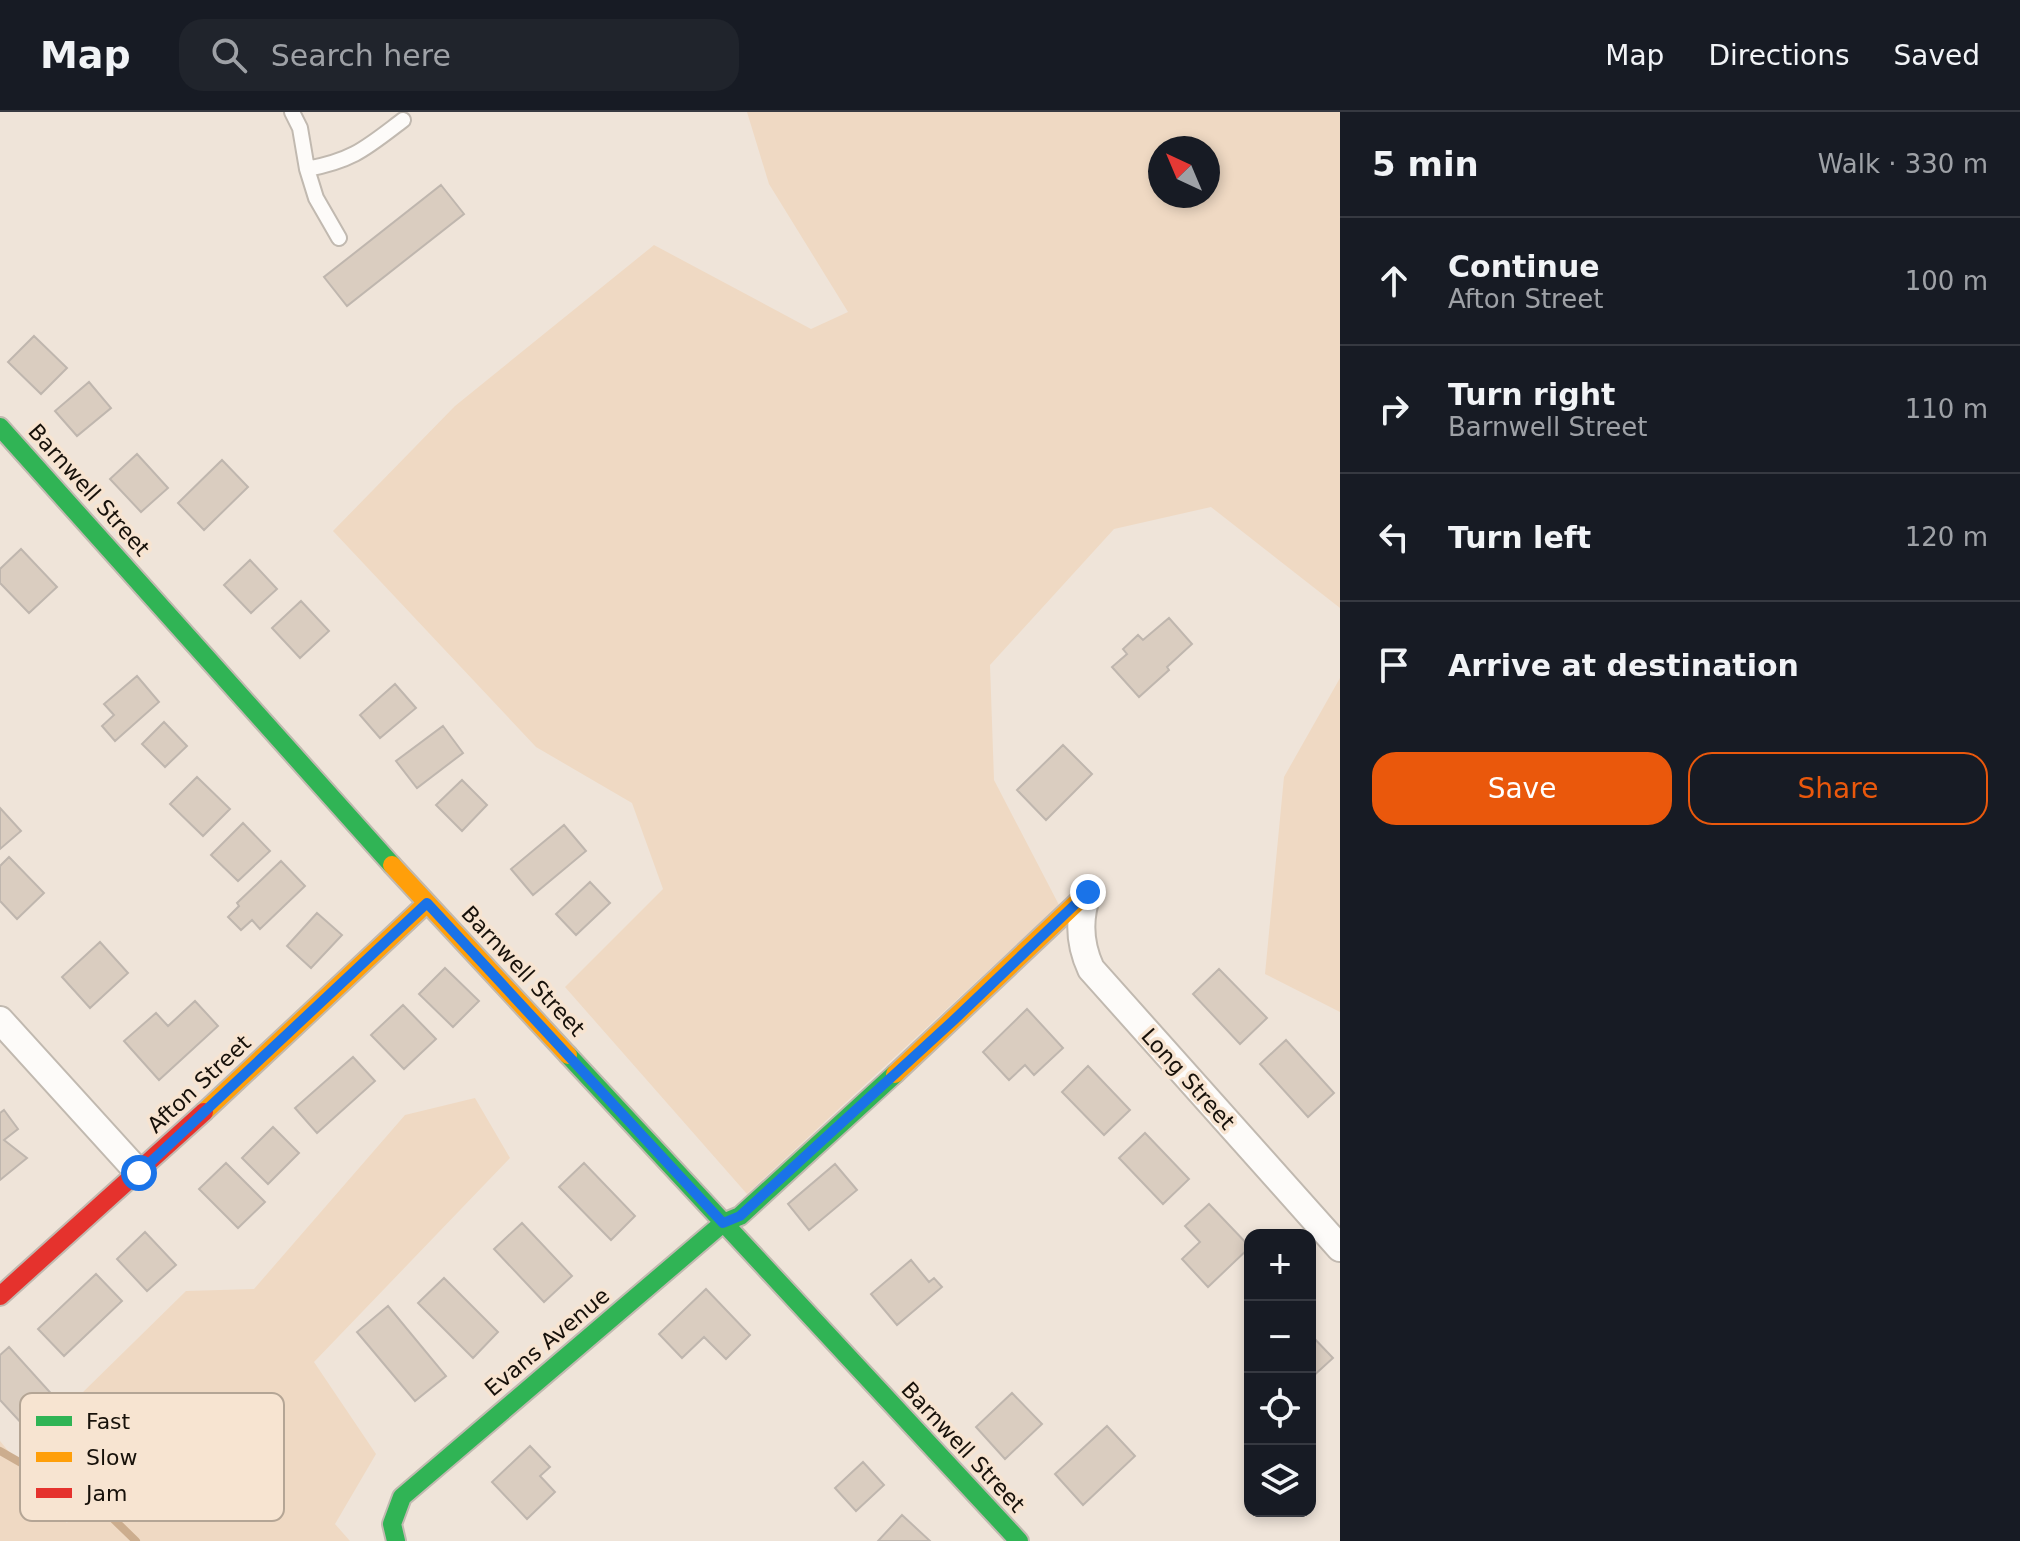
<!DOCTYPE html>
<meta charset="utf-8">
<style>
:root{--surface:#171b24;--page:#20242c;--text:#f1f3f6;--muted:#9ea1a6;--line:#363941;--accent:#ea580c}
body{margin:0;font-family:"DejaVu Sans",sans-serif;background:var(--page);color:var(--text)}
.controls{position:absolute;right:24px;bottom:24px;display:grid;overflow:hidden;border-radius:16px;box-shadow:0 4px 12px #0003}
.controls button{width:72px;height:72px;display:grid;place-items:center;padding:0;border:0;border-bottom:2px solid var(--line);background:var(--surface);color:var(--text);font:40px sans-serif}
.compass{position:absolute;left:1148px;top:24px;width:72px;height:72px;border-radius:50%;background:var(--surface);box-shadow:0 4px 12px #0003;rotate:316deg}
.stop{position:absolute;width:24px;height:24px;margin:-18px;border:6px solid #1a73e8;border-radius:50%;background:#fff}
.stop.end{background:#1a73e8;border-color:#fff;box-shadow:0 2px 8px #0008}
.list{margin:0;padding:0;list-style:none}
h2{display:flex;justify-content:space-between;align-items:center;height:104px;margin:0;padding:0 32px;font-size:34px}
h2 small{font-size:26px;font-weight:400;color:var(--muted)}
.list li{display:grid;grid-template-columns:52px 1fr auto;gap:24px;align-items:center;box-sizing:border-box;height:128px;padding:0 32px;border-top:2px solid var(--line)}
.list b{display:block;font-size:30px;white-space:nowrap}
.list p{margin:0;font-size:26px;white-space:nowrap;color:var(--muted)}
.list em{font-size:26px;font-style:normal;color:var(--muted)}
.actions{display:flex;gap:16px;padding:24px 32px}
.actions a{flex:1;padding:18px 0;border:2px solid var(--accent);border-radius:24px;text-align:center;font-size:28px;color:var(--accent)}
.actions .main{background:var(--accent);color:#fff}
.icon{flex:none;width:44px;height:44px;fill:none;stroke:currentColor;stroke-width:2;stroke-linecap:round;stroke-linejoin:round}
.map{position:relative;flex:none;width:1340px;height:1429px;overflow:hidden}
header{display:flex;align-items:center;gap:48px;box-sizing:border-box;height:112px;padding:0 40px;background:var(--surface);border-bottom:2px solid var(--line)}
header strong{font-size:38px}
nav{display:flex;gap:44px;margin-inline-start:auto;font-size:28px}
.search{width:560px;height:72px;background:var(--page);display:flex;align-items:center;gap:20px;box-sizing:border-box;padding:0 28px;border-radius:24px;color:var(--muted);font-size:30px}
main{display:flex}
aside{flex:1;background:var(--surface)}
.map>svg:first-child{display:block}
.green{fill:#efd9c3;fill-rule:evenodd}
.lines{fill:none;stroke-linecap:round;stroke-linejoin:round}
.stream{stroke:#ccad8e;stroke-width:8}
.building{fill:#dacdc0;stroke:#bfb6ae;stroke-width:2}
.lane-casing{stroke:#c1b9b0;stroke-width:18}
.street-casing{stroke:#c1b9b0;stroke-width:30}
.fast-casing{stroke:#c1b9b0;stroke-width:22}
.slow-casing{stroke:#c1b9b0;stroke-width:22}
.jam-casing{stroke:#c1b9b0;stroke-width:22}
.lane{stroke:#fdfbf9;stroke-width:14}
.street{stroke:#fdfbf9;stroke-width:26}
.fast{stroke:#30b455;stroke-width:18}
.slow{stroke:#ff9f0a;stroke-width:18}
.jam{stroke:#e5322d;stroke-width:18}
.route{stroke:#1a73e8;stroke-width:10}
.labels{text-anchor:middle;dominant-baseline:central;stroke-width:7;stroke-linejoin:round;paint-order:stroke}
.street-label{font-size:22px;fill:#17110a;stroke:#f7e4d1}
.key{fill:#f7e4d1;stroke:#b4a595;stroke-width:2}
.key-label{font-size:22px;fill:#17110a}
</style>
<header>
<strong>Map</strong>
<div class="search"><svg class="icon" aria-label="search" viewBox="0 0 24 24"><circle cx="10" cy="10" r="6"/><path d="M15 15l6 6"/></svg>Search here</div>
<nav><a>Map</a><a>Directions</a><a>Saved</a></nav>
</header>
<main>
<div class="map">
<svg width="1340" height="1429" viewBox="0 0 1340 1429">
<rect width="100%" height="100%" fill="#efe4d9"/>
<path class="green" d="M 747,0 L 1340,0 L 1340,496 L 1211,395 L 1114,417 L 990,553 L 994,668 L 1059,793 L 747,1082 L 565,875 L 663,777 L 632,691 L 536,635 L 333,419 L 455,294 L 654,133 L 811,217 L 848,200 L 769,72 ZM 1160,36 L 1208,36 L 1208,84 L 1160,84 Z
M 1340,566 L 1340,900 L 1265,862 L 1284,665 Z
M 475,986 L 510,1046 L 314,1250 L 376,1342 L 335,1412 L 350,1429 L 0,1429 L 0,1329 L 67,1411 L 98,1338 L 81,1282 L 186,1179 L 254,1177 L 405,1003 Z"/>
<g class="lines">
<path class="stream" d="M 0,1339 L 105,1399 L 136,1429"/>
</g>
<path class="building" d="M 441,73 L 464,102 L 347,194 L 324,165 Z
M 34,224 L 67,256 L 41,282 L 8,250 Z
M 89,270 L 111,296 L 77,324 L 55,299 Z
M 137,342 L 168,376 L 141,400 L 110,367 Z
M 222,348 L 248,375 L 204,418 L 178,391 Z
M 21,437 L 57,475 L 29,501 L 0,471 L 0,457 Z
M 250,448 L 277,477 L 251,501 L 224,473 Z
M 301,489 L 329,519 L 300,546 L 272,516 Z
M 1169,506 L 1192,532 L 1167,555 L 1169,558 L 1139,585 L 1112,555 L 1127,542 L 1123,537 L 1138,523 L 1143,528 Z
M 137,564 L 159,590 L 115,629 L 102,614 L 114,603 L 104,592 Z
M 395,572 L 416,596 L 380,626 L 360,603 Z
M 164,610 L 187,634 L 165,655 L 142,632 Z
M 443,614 L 463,641 L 417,676 L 396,649 Z
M 1063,633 L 1092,662 L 1046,708 L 1017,678 Z
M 197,665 L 230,697 L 203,724 L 170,692 Z
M 462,668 L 487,693 L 462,719 L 436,693 Z
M 0,696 L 21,719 L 0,737 Z
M 243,711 L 270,739 L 238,769 L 211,743 Z
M 564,713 L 586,739 L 533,783 L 511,757 Z
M 9,745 L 44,781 L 17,807 L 0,789 L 0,754 Z
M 281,749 L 305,774 L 260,817 L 252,808 L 241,818 L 228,805 L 239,794 L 237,791 Z
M 590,770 L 610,791 L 576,823 L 556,802 Z
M 317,801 L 342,823 L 311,856 L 287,834 Z
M 100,830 L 128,861 L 90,896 L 62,865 Z
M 445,856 L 479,889 L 453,915 L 419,882 Z
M 1219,857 L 1267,906 L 1240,932 L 1193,882 Z
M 195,889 L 218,914 L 159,968 L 124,929 L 156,901 L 168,914 Z
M 403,893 L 436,927 L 404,957 L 371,923 Z
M 1027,897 L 1063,936 L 1034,963 L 1025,953 L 1009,968 L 983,940 Z
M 1286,928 L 1334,981 L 1308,1005 L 1260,952 Z
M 353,945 L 375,969 L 317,1021 L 295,996 Z
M 1088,954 L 1130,998 L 1104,1023 L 1062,980 Z
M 4,998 L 18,1017 L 4,1028 L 27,1046 L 0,1068 L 0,1001 Z
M 273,1015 L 299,1041 L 268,1072 L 242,1046 Z
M 1145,1021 L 1189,1067 L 1163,1092 L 1119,1046 Z
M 226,1051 L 265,1090 L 238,1116 L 199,1077 Z
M 584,1051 L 635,1104 L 611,1128 L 559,1075 Z
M 835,1052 L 857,1078 L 809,1118 L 788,1092 Z
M 1209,1092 L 1250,1135 L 1208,1175 L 1182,1147 L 1200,1130 L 1185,1114 Z
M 522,1111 L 572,1164 L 544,1190 L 494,1137 Z
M 145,1120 L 176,1153 L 147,1179 L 117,1147 Z
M 911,1148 L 929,1170 L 934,1166 L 942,1175 L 897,1213 L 871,1182 Z
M 96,1162 L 122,1189 L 64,1244 L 38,1217 Z
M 444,1166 L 498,1220 L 473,1246 L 418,1191 Z
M 706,1177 L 750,1223 L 726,1247 L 704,1225 L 682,1246 L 659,1222 Z
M 388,1194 L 446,1264 L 415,1289 L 357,1220 Z
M 1310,1222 L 1333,1246 L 1310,1267 Z
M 9,1235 L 56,1287 L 25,1315 L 0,1288 L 0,1243 Z
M 1012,1281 L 1042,1312 L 1005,1347 L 976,1315 Z
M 1107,1314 L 1135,1344 L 1083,1393 L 1055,1362 Z
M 530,1334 L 550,1355 L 540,1364 L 555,1380 L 527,1407 L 492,1370 Z
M 863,1350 L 884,1373 L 856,1399 L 835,1376 Z
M 902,1403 L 930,1429 L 878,1429 Z"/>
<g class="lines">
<g class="lane-casing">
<path id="lane" d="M 292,0 L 300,16 L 307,57 L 316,86 L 339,126
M 307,57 C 354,48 366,36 403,8"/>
</g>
<g class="street-casing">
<path id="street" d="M 1088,780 C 1078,806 1079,831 1091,857 L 1340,1136
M 0,908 L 139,1061"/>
</g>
<g class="fast-casing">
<path id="fast" d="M 0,315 L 392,753
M 568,943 L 1019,1429
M 396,1429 L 392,1412 L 402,1385 L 723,1111 L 740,1104 L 895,962"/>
</g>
<g class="slow-casing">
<path id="slow" d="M 392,753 L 568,943
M 895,962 L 1088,780
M 204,1000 L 427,791"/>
</g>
<g class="jam-casing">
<path id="jam" d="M 0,1184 L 204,1000"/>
</g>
<use href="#lane" class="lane"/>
<use href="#street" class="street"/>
<use href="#fast" class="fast"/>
<use href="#slow" class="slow"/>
<use href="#jam" class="jam"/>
</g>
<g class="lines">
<path class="route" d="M 139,1061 L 427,791 L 723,1111 L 740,1104 L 955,907 L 1088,780"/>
</g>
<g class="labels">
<g class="street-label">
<text transform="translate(89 378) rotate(48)">Barnwell Street</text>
<text transform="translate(523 859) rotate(47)">Barnwell Street</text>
<text transform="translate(1188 967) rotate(48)">Long Street</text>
<text transform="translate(199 972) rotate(-43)">Afton Street</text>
<text transform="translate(547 1230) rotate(-40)">Evans Avenue</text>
<text transform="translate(963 1335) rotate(47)">Barnwell Street</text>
</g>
</g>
<rect x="20" y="1281" width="264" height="128" rx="12" class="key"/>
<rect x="36" y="1304" width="36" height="10" fill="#30b455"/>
<rect x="36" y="1340" width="36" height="10" fill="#ff9f0a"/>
<rect x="36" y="1376" width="36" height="10" fill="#e5322d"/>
<g class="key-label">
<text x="86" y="1317">Fast</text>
<text x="86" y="1353">Slow</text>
<text x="86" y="1389">Jam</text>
</g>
</svg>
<div class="controls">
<button>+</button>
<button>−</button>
<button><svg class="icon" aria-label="locate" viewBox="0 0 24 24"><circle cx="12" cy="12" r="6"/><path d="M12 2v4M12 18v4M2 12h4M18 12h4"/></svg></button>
<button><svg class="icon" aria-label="layers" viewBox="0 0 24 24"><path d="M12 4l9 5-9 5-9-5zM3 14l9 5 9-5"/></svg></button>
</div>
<svg class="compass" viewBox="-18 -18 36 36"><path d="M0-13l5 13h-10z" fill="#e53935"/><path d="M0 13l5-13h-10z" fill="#9ea1a6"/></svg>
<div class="stop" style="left:139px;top:1061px"></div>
<div class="stop end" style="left:1088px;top:780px"></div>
</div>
<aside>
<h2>5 min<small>Walk · 330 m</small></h2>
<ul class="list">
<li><svg class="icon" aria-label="ahead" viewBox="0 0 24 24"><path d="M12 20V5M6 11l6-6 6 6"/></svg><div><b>Continue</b><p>Afton Street</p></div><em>100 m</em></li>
<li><svg class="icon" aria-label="right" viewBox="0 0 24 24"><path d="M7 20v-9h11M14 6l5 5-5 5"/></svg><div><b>Turn right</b><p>Barnwell Street</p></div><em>110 m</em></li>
<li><svg class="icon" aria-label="left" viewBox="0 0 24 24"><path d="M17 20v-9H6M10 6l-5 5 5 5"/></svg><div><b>Turn left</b></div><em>120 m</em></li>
<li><svg class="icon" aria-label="arrive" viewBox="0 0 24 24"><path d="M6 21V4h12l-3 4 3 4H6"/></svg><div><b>Arrive at destination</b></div></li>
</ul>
<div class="actions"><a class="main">Save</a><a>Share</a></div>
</aside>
</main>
